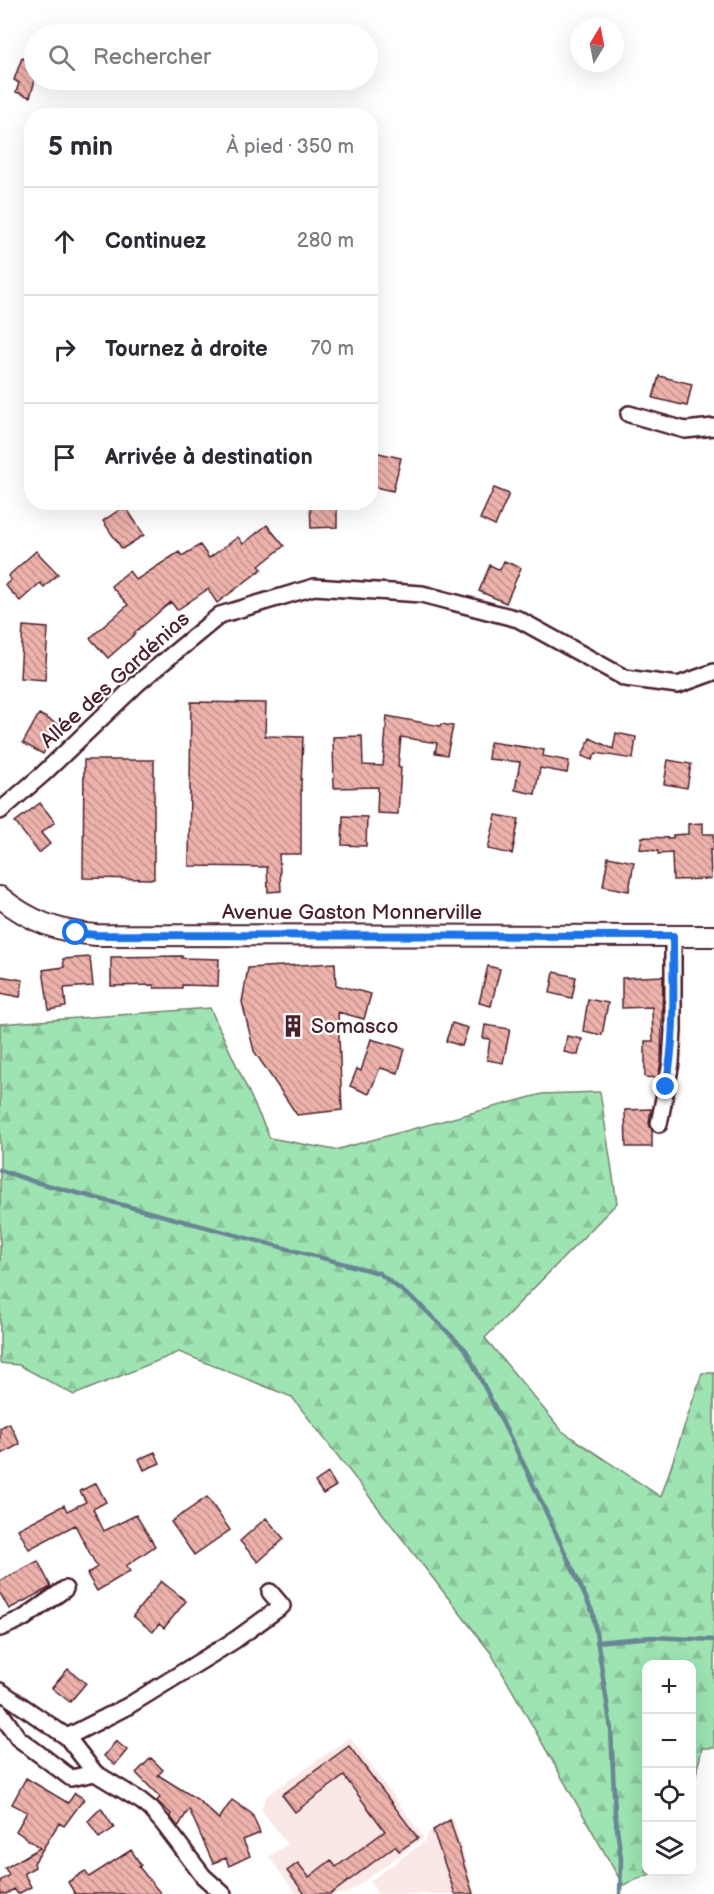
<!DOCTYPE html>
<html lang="fr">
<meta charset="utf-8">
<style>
:root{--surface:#fff;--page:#f7f7f7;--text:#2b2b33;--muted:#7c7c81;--line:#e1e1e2}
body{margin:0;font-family:"Balsamiq Sans",sans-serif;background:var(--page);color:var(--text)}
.controls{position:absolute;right:18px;bottom:18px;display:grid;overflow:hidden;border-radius:12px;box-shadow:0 6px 24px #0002}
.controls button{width:54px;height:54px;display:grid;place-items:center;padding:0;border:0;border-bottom:2px solid var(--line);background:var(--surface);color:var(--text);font:30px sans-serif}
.compass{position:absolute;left:570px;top:18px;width:54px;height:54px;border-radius:50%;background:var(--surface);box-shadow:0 6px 24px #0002;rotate:10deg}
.stop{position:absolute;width:18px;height:18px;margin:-14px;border:4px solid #1a73e8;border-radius:50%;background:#fff}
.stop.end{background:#1a73e8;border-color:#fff;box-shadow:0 2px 6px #0008}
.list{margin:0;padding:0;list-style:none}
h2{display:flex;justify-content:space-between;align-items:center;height:78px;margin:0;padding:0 24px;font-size:26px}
h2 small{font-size:20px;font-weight:400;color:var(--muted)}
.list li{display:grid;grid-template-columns:39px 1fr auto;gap:18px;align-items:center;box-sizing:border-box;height:108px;padding:0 24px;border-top:2px solid var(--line)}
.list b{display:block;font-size:22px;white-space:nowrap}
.list em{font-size:20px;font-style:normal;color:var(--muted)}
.icon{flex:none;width:33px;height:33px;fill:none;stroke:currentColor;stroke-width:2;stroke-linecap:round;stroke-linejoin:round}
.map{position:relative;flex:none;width:714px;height:1894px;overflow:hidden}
.search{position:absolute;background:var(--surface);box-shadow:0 6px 24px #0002;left:24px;top:24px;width:354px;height:66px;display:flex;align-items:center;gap:15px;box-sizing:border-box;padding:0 21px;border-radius:33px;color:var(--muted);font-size:22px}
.panel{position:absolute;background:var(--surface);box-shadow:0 6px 24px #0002;left:24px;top:108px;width:354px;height:402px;border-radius:24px}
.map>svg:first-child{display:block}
.built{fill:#fae8e6}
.forest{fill:url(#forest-firs);stroke:#74826e;stroke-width:1.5}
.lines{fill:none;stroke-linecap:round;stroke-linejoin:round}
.stream{stroke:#688693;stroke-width:4.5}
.building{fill:url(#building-back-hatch);stroke:#4a1f2b;stroke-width:1.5}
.minor-casing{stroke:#4a1f2b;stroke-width:20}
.major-casing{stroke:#4a1f2b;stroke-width:24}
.minor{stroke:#fff;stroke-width:15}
.major{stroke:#fff;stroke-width:20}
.route{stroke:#1a73e8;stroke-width:8}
.labels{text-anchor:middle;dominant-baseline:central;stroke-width:4.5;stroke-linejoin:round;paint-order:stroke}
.street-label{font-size:21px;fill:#4a1f2b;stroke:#fff}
.poi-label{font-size:21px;fill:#4a1f2b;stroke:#fff;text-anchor:start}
</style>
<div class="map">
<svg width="714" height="1894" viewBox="0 0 714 1894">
<defs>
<pattern id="forest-firs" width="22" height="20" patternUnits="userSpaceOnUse" patternTransform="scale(1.5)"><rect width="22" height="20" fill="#9de4b2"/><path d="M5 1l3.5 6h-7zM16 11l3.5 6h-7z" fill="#89c399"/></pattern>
<pattern id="building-back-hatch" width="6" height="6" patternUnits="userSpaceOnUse" patternTransform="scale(1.5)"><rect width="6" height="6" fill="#edb2ab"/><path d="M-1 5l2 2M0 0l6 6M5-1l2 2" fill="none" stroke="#c2908b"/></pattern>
</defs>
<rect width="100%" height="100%" fill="#fff"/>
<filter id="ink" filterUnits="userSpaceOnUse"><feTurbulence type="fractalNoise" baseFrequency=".0167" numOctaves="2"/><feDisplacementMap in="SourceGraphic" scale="12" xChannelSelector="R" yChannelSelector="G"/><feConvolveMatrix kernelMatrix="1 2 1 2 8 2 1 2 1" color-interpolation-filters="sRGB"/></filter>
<g filter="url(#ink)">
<path class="built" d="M 350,1737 L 424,1838 L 346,1894 L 296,1894 L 269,1857 L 287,1844 L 261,1809 L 267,1796 Z
M 453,1817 L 475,1894 L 378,1894 L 370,1881 L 424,1842 L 429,1832 Z"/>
<path class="forest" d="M 210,1008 L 270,1138 L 335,1150 L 542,1094 L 600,1092 L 617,1203 L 485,1338 L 562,1431 L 661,1497 L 702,1373 L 714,1373 L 714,1748 L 702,1748 L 692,1792 L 692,1664 L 646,1664 L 646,1872 L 655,1872 L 623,1885 L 491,1653 L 292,1397 L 179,1352 L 74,1395 L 19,1365 L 0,1363 L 0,1024 Z"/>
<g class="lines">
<path class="stream" d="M 0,1170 L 32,1181 L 379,1273 L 418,1303 L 466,1350 L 526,1469 L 593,1613 L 611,1729 L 615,1813 L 621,1859 L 620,1894
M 597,1642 L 652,1637 L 714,1640"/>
</g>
<path class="building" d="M 22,58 L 34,62 L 34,84 L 30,97 L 16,92 L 19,83 L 14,80 Z
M 659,376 L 692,384 L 687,406 L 653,398 Z
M 370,451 L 401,458 L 393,491 L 370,486 Z
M 494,488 L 509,494 L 495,526 L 480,519 Z
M 310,502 L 337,502 L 337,527 L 311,528 Z
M 125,506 L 144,535 L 122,549 L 103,521 Z
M 267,525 L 284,546 L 259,566 L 262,569 L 217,603 L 208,589 L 177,610 L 171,602 L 134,633 L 135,634 L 108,658 L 90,638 L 128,605 L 111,586 L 129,571 L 136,580 L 179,552 L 182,556 L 200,545 L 209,558 L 238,537 L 243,544 Z
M 36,551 L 58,574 L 44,587 L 40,583 L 20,601 L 5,585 L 11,580 L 8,576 Z
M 504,561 L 521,568 L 506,603 L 479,591 L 490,565 L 500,570 Z
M 23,626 L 48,628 L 45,680 L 20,678 Z
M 191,702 L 266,703 L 265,736 L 303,737 L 301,785 L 301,854 L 279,854 L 281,891 L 268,892 L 267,867 L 189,866 Z
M 39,714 L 59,725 L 43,754 L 23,743 Z
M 387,716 L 440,726 L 441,724 L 453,726 L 447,755 L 435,753 L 437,743 L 401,737 L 398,767 L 401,767 L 398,814 L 377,813 L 378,787 L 334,788 L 333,737 L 362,736 L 363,765 L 383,766 Z
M 616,733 L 636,737 L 633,759 L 596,753 L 592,760 L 582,756 L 590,738 L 613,749 Z
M 490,742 L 544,750 L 543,756 L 569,761 L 567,773 L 540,768 L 535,794 L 515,790 L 520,762 L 488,759 Z
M 84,760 L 154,760 L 154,879 L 83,878 Z
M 668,760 L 691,764 L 687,788 L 664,784 Z
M 40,803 L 55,822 L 41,833 L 50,844 L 39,853 L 15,822 Z
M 496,815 L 519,819 L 512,854 L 488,849 Z
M 343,816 L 367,817 L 366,846 L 342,845 Z
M 703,823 L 703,834 L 714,834 L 714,850 L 710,850 L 711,879 L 673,880 L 672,853 L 658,854 L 658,851 L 640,849 L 642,837 L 673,838 L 673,835 L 688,834 L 688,824 Z
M 608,857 L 634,862 L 629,891 L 603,886 Z
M 182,956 L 182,958 L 219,959 L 218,986 L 182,985 L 182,988 L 154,988 L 154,985 L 111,986 L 111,957 Z
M 90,957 L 93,986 L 64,988 L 66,1007 L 49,1010 L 43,970 L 64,967 L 63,959 Z
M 335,963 L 336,985 L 371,994 L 364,1019 L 338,1012 L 342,1110 L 297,1115 L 254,1051 L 242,1002 L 248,968 Z
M 488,966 L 500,969 L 491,1006 L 479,1003 Z
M 554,972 L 576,977 L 572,998 L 550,993 Z
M 0,976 L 23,980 L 20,997 L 0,993 Z
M 663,976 L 661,1062 L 658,1078 L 645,1077 L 645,1041 L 653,1041 L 652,1007 L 622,1008 L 622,978 Z
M 588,999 L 608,1003 L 602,1035 L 583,1031 Z
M 452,1023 L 468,1028 L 462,1046 L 446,1041 Z
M 485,1025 L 510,1029 L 503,1063 L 487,1060 L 490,1039 L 483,1038 Z
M 567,1036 L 582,1039 L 578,1055 L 564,1052 Z
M 371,1039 L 405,1049 L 398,1073 L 380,1068 L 369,1094 L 350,1086 L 357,1069 L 361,1071 Z
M 651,1109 L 649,1123 L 652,1130 L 652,1147 L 626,1147 L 625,1110 Z
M 9,1423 L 20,1444 L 0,1455 L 0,1428 Z
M 155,1452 L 160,1463 L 144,1470 L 139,1459 Z
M 328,1473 L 336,1486 L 323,1494 L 315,1482 Z
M 96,1483 L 106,1502 L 93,1509 L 104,1531 L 136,1515 L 155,1546 L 126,1566 L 130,1571 L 97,1591 L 87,1574 L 97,1567 L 75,1525 L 29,1549 L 18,1529 L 64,1505 L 67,1511 L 86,1502 L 80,1491 Z
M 207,1497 L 230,1530 L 194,1555 L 171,1522 Z
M 266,1518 L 284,1539 L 258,1562 L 240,1541 Z
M 38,1561 L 51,1587 L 9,1609 L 0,1593 L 0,1581 Z
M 161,1581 L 186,1601 L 164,1628 L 159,1624 L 153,1632 L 133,1616 Z
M 68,1669 L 86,1683 L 70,1702 L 52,1688 Z
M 116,1741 L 127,1750 L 115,1765 L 104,1756 Z
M 349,1746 L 418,1838 L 399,1851 L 395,1846 L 331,1894 L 305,1894 L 287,1871 L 298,1863 L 309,1877 L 331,1860 L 336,1867 L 385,1831 L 344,1776 L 295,1812 L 282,1795 Z
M 151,1758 L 163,1770 L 158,1775 L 197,1799 L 219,1819 L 232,1800 L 252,1814 L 260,1833 L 243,1840 L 250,1856 L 229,1866 L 226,1858 L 213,1863 L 189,1809 L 178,1827 L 170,1816 L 171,1814 L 157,1801 L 160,1797 L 136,1773 Z
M 26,1778 L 68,1803 L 75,1793 L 84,1799 L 64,1826 L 59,1823 L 34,1863 L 35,1867 L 24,1873 L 31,1887 L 18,1894 L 14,1889 L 6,1894 L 0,1894 L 0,1881 L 9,1875 L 5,1868 L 40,1848 L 16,1831 L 27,1812 L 12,1804 Z
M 101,1808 L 114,1828 L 99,1838 L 88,1821 Z
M 450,1820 L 473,1894 L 455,1894 L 433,1830 Z
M 131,1850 L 141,1865 L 139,1867 L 161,1894 L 75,1894 L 68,1882 L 85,1871 L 89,1877 Z"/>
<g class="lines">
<g class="minor-casing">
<path id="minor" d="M 629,414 L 685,430 L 714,427
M 0,811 L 43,774 L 138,683 L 220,615 L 314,587 L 422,594 L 518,619 L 625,678 L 678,685 L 714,672
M 659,1124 L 671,1063 L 673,1031 L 673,936
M 0,1628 L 24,1618 L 65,1589
M 0,1691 L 67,1737 L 95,1773 L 141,1801 L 151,1809 L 163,1823 L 203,1876 L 223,1894
M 0,1712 L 18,1738 L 71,1778 L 95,1773
M 67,1737 L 128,1706 L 235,1640 L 282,1606 L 270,1592"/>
</g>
<g class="major-casing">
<path id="major" d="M 0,897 C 29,921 59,932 96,935 L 714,936"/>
</g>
<use href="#minor" class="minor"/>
<use href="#major" class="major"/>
</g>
</g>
<g class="lines" filter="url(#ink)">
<path class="route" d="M 76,933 L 96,935 L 673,936 C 673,986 676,1037 666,1087"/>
</g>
<defs>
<g id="building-bare" transform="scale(1.8)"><path d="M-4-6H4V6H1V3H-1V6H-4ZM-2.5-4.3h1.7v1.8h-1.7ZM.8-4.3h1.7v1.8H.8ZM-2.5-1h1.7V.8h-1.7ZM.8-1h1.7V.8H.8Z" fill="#4a1f2b" stroke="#fff" stroke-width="2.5" paint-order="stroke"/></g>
</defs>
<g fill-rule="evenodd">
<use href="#building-bare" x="293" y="1026"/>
</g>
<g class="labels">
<g class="street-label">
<text transform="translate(115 680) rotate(-42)">Allée des Gardénias</text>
<text x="352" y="912">Avenue Gaston Monnerville</text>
</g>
<g class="poi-label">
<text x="311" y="1026">Somasco</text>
</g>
</g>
</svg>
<div class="controls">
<button>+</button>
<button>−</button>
<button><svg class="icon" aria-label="locate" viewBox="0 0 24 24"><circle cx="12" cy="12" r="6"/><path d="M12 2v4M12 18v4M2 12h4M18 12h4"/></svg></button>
<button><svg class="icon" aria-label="layers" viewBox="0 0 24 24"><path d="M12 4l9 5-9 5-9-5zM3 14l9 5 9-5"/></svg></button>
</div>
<svg class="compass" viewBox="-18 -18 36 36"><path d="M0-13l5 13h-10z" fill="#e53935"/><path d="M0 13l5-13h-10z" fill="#7c7c81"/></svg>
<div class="stop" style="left:76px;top:933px"></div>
<div class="stop end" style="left:666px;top:1087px"></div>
<div class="search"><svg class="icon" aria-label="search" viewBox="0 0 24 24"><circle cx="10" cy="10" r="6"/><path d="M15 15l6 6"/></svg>Rechercher</div>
<section class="panel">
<h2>5 min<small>À pied · 350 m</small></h2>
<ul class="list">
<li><svg class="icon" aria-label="ahead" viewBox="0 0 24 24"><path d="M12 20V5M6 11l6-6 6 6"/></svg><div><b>Continuez</b></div><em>280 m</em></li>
<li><svg class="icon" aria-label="right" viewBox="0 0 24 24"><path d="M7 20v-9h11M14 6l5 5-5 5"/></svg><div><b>Tournez à droite</b></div><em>70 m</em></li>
<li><svg class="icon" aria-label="arrive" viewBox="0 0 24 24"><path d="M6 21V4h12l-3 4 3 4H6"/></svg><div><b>Arrivée à destination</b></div></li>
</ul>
</section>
</div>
